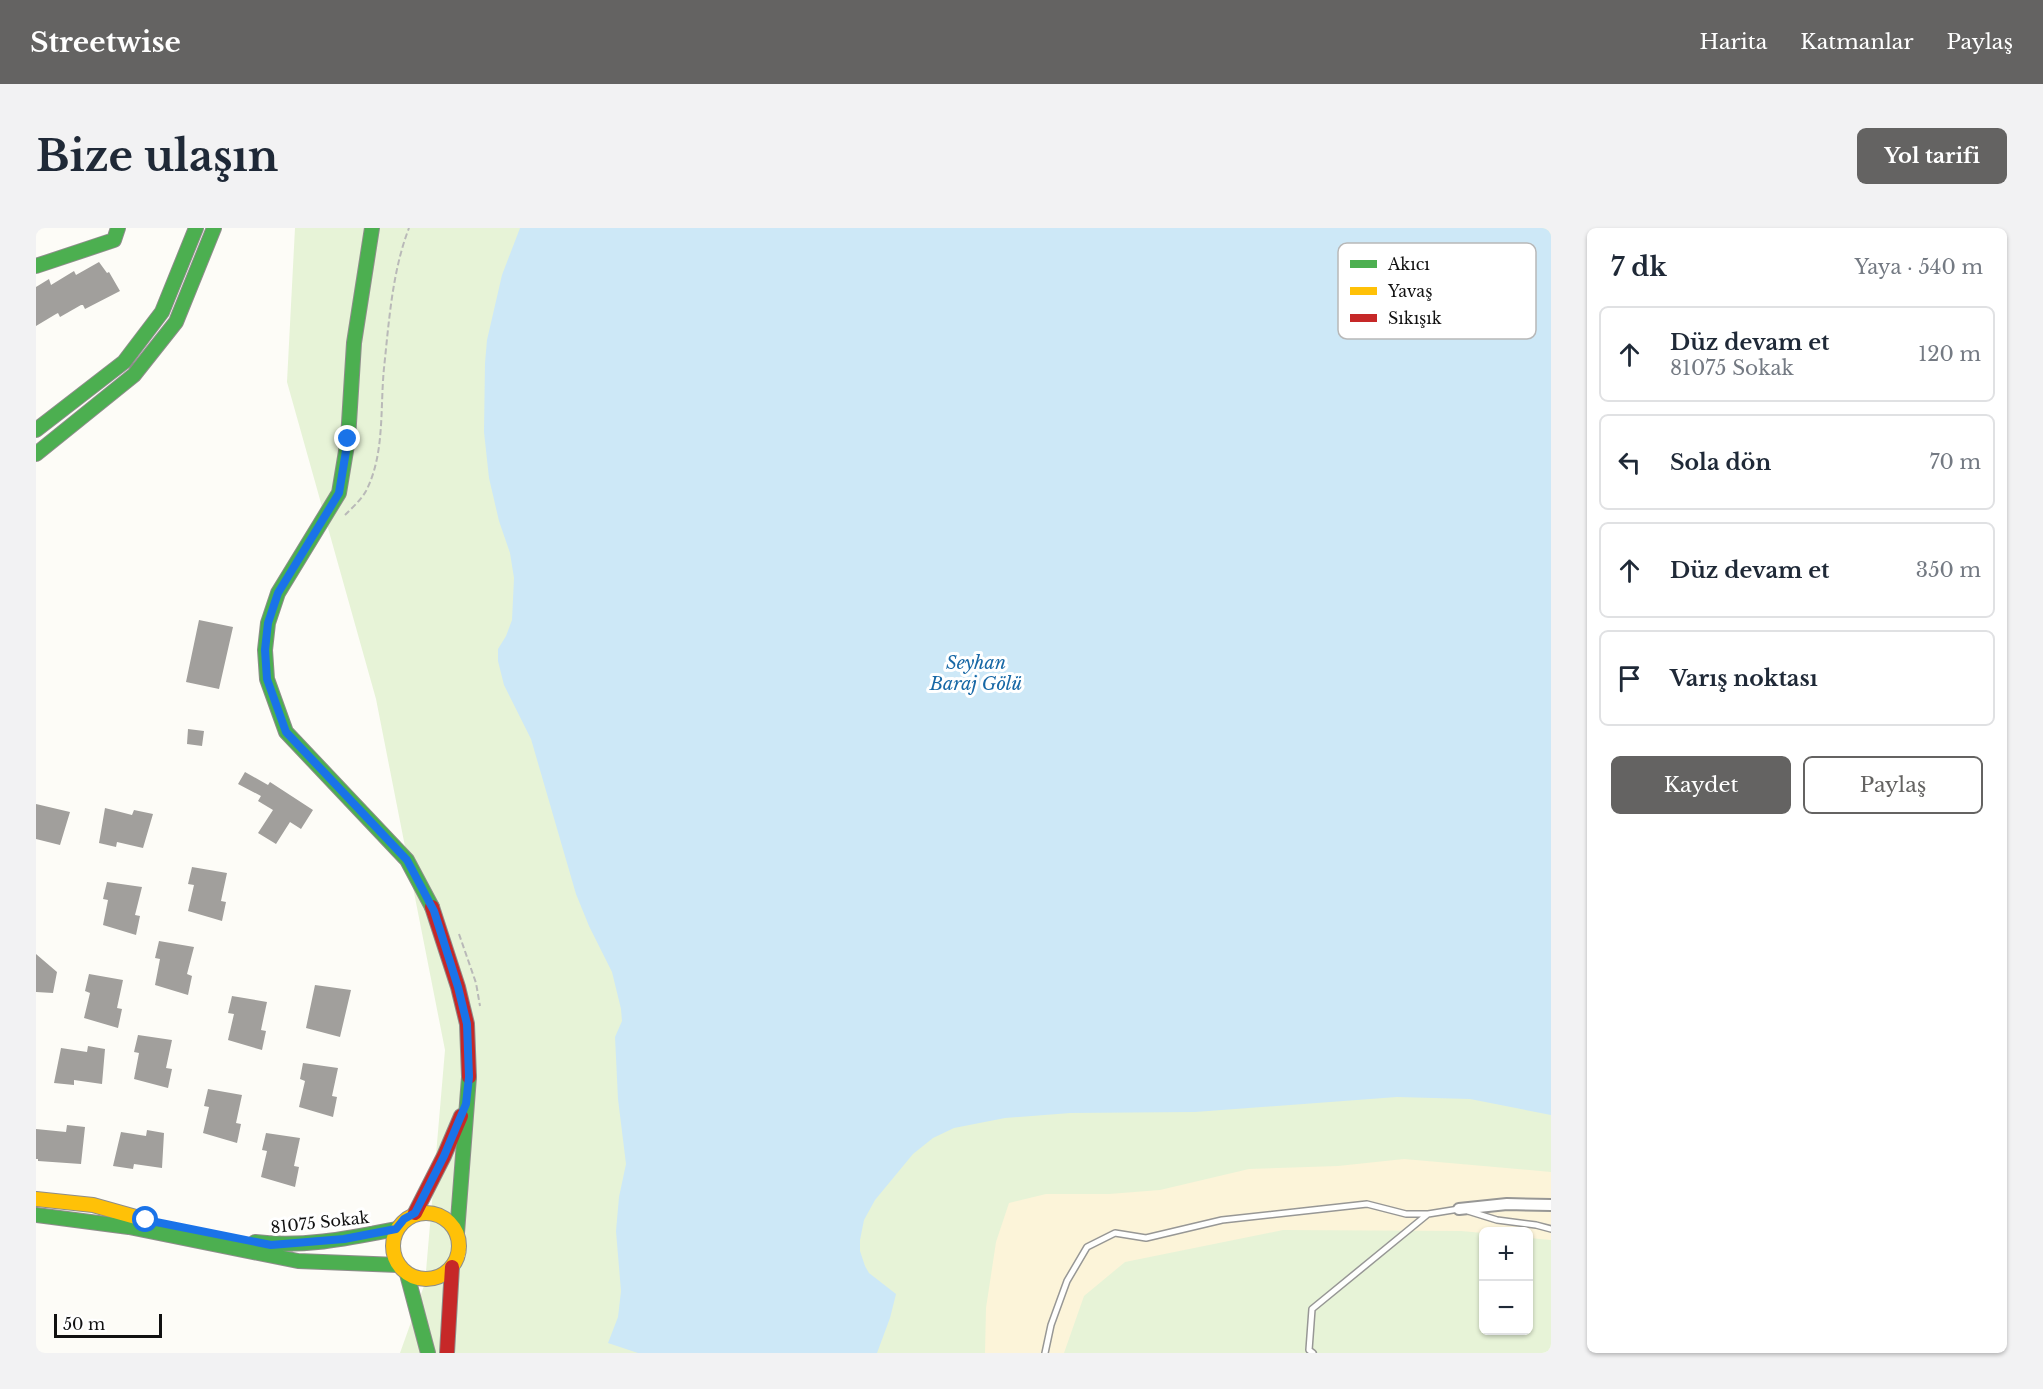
<!DOCTYPE html>
<html lang="tr">
<meta charset="utf-8">
<style>
:root{--surface:#fff;--page:#f2f2f3;--text:#1f2937;--muted:#747a83;--line:#e0e1e3;--accent:#646362}
body{margin:0;font-family:"Libre Baskerville",serif;background:var(--page);color:var(--text)}
.controls{position:absolute;right:18px;bottom:18px;display:grid;overflow:hidden;border-radius:9px;box-shadow:0 2px 4px #0004}
.controls button{width:54px;height:54px;display:grid;place-items:center;padding:0;border:0;border-bottom:2px solid var(--line);background:var(--surface);color:var(--text);font:30px sans-serif}
.scale{position:absolute;left:18px;bottom:15px;width:108px;box-sizing:border-box;padding-left:6px;border:3px solid #111;border-top:0;font-size:16px;line-height:21px;white-space:nowrap;color:#111;-webkit-text-stroke:4px #fff;paint-order:stroke}
.stop{position:absolute;width:18px;height:18px;margin:-14px;border:4px solid #1a73e8;border-radius:50%;background:#fff}
.stop.end{background:#1a73e8;border-color:#fff;box-shadow:0 2px 6px #0008}
.list{margin:0;padding:0;list-style:none}
h2{display:flex;justify-content:space-between;align-items:center;height:78px;margin:0;padding:0 24px;font-size:26px}
h2 small{font-size:20px;font-weight:400;color:var(--muted)}
.list li{display:grid;grid-template-columns:39px 1fr auto;gap:18px;align-items:center;box-sizing:border-box;height:96px;margin:0 12px 12px;padding:0 12px;border:2px solid var(--line);border-radius:9px}
.list b{display:block;font-size:22px;white-space:nowrap}
.list p{margin:0;font-size:20px;white-space:nowrap;color:var(--muted)}
.list em{font-size:20px;font-style:normal;color:var(--muted)}
.actions{display:flex;gap:12px;padding:18px 24px}
.actions a{flex:1;padding:14px 0;border:2px solid var(--accent);border-radius:9px;text-align:center;font-size:21px;color:var(--accent)}
.actions .main{background:var(--accent);color:#fff}
.icon{flex:none;width:33px;height:33px;fill:none;stroke:currentColor;stroke-width:2;stroke-linecap:round;stroke-linejoin:round}
.map{position:relative;flex:none;width:1515px;height:1125px;overflow:hidden;border-radius:9px}
header{display:flex;align-items:center;gap:36px;box-sizing:border-box;height:84px;padding:0 30px;background:var(--accent);color:#fff}
header strong{font-size:28px}
nav{display:flex;gap:33px;margin-inline-start:auto;font-size:21px}
.intro{display:flex;align-items:center;justify-content:space-between;box-sizing:border-box;height:144px;padding:0 36px}
h1{margin:0;font-size:42px}
.button{padding:15px 27px;border-radius:9px;background:var(--accent);color:#fff;font-size:21px;font-weight:700}
main{display:flex;gap:36px;padding:0 36px}
aside{flex:1;background:var(--surface);border-radius:9px;box-shadow:0 2px 4px #0004}
.map>svg:first-child{display:block}
.green{fill:#e7f3d7;fill-rule:evenodd}
.sand{fill:#fcf4d9}
.water{fill:#cde8f7}
.building{fill:#a19f9c}
.lines{fill:none;stroke-linecap:round;stroke-linejoin:round}
.lane-casing{stroke:#979795;stroke-width:8}
.street-casing{stroke:#979795;stroke-width:14}
.fast-casing{stroke:#8e8d8b;stroke-width:16}
.slow-casing{stroke:#8e8d8b;stroke-width:16}
.jam-casing{stroke:#8e8d8b;stroke-width:16}
.path{stroke:#b9b9b8;stroke-width:2;stroke-dasharray:6 3;stroke-linecap:butt}
.lane{stroke:#fffffe;stroke-width:5}
.street{stroke:#fffffe;stroke-width:10}
.fast{stroke:#4caf50;stroke-width:14}
.slow{stroke:#ffc107;stroke-width:14}
.jam{stroke:#c62828;stroke-width:14}
.route{stroke:#1a73e8;stroke-width:8}
.labels{text-anchor:middle;dominant-baseline:central;stroke-width:6;stroke-linejoin:round;paint-order:stroke}
.street-label{font-size:16px;fill:#111;stroke:#fff}
.water-label{font-size:18px;font-style:italic;fill:#1768a6;stroke:#fff}
.key{fill:#fff;stroke:#b8b8b8;stroke-width:1.5}
.key-label{font-size:16px;fill:#111}
</style>
<header>
<strong>Streetwise</strong>
<nav><a>Harita</a><a>Katmanlar</a><a>Paylaş</a></nav>
</header>
<div class="intro"><h1>Bize ulaşın</h1><a class="button">Yol tarifi</a></div>
<main>
<div class="map">
<svg width="1515" height="1125" viewBox="0 0 1515 1125">
<rect width="100%" height="100%" fill="#fdfcf7"/>
<path class="green" d="M 259,0 L 1515,0 L 1515,1125 L 364,1125 L 389,1055 L 409,822 L 340,471 L 251,154 ZM 1448,1004 L 1492,1004 L 1492,1102 L 1448,1102 Z"/>
<path class="sand" d="M 1368,931 L 1515,944 L 1515,1012 L 1493,1010 L 1492,1004 L 1448,1004 L 1447,1005 L 1425,1003 L 1247,1002 L 1089,1034 L 1048,1068 L 1028,1125 L 949,1125 L 950,1080 L 960,1014 L 973,975 L 1010,966 L 1073,966 L 1124,962 L 1213,941 L 1302,938 Z"/>
<path class="water" d="M 484,0 L 1515,0 L 1515,887 L 1434,871 L 1361,869 L 1159,884 L 1034,885 L 969,890 L 918,900 L 897,910 L 877,926 L 839,972 L 828,992 L 824,1012 L 824,1023 L 829,1038 L 833,1045 L 860,1066 L 854,1090 L 841,1125 L 602,1125 L 572,1115 L 582,1089 L 585,1063 L 580,1003 L 583,969 L 590,936 L 582,871 L 579,809 L 586,793 L 585,781 L 576,744 L 553,698 L 540,666 L 495,511 L 468,457 L 462,433 L 462,421 L 470,408 L 476,392 L 478,350 L 474,325 L 463,293 L 453,250 L 448,204 L 449,135 L 451,112 L 466,47 Z"/>
<path class="building" d="M 63,34 L 71,45 L 73,44 L 84,63 L 49,81 L 47,77 L 45,77 L 24,89 L 22,85 L 20,86 L 0,98 L 0,59 L 13,51 L 15,57 L 38,43 L 40,47 Z
M 163,392 L 197,399 L 183,461 L 150,454 Z
M 152,501 L 168,503 L 166,518 L 151,516 Z
M 209,544 L 232,557 L 234,554 L 277,582 L 265,601 L 254,594 L 240,616 L 222,605 L 237,582 L 222,573 L 225,568 L 202,556 Z
M 0,576 L 34,584 L 24,617 L 0,611 Z
M 69,580 L 96,587 L 98,582 L 117,586 L 107,620 L 81,614 L 80,619 L 63,615 Z
M 156,639 L 191,645 L 185,673 L 190,674 L 186,693 L 152,683 L 158,657 L 152,656 Z
M 71,654 L 106,659 L 99,687 L 104,688 L 100,707 L 67,697 L 72,672 L 67,671 Z
M 123,713 L 158,719 L 151,746 L 156,748 L 152,767 L 119,757 L 124,731 L 119,730 Z
M 0,726 L 21,744 L 17,765 L 0,764 Z
M 53,746 L 87,752 L 81,780 L 86,781 L 82,800 L 48,790 L 54,765 L 49,763 Z
M 279,757 L 315,762 L 304,809 L 270,800 Z
M 196,768 L 231,774 L 225,802 L 230,803 L 226,822 L 192,812 L 198,786 L 192,785 Z
M 102,807 L 136,812 L 130,840 L 136,841 L 132,860 L 98,851 L 103,825 L 98,824 Z
M 52,818 L 69,821 L 66,856 L 38,852 L 38,857 L 18,855 L 25,820 L 51,824 Z
M 267,835 L 302,840 L 296,868 L 301,869 L 297,889 L 263,879 L 269,853 L 264,851 Z
M 172,861 L 206,867 L 200,895 L 205,896 L 201,915 L 167,905 L 173,879 L 168,878 Z
M 31,897 L 49,899 L 45,936 L 2,933 L 2,931 L 0,931 L 0,901 L 30,904 Z
M 111,902 L 128,905 L 126,940 L 98,936 L 97,941 L 77,938 L 85,904 L 110,908 Z
M 230,905 L 264,910 L 258,938 L 263,939 L 259,959 L 225,949 L 231,923 L 226,922 Z"/>
<g class="lines">
<g class="lane-casing">
<path id="lane" d="M 1432,983 L 1461,992 L 1500,997 L 1515,1001
M 1009,1125 L 1015,1097 L 1031,1053 L 1051,1019 L 1079,1005 L 1110,1010 L 1186,992 L 1331,976 L 1370,986 L 1392,986
M 1277,1125 L 1273,1122 L 1276,1081 L 1392,986 L 1423,981"/>
</g>
<g class="street-casing">
<path id="street" d="M 1423,981 L 1471,976 L 1515,977"/>
</g>
<g class="fast-casing">
<path id="fast" d="M 336,0 L 318,115 L 312,211 L 303,265 L 242,365 L 232,395 L 229,422 L 231,451 L 250,504 L 371,632 L 396,679
M 0,38 L 78,12 L 82,0
M 0,202 L 88,134 L 126,84 L 160,0
M 0,226 L 98,147 L 140,94 L 178,0
M 0,987 L 93,999 L 262,1033 L 362,1037
M 421,1005 L 433,849
M 219,1014 C 266,1020 314,1010 360,1001
M 371,1046 L 392,1125"/>
</g>
<g class="slow-casing">
<path id="slow" d="M 0,971 L 57,977 L 114,993
M357 1018a33 33 0 1 1 66 0a33 33 0 1 1-66 0Z"/>
</g>
<g class="jam-casing">
<path id="jam" d="M 396,679 L 422,759 L 431,796 L 433,849
M 379,985 L 408,928 L 425,888
M 411,1125 L 416,1039"/>
</g>
<path class="path" d="M 309,287 C 316,280 325,272 330,263 C 349,226 344,180 348,140 C 353,94 356,44 373,0
M 423,706 L 440,755 L 444,778
M 428,1029 L 429,1017"/>
<use href="#lane" class="lane"/>
<use href="#street" class="street"/>
<use href="#fast" class="fast"/>
<use href="#slow" class="slow"/>
<use href="#jam" class="jam"/>
</g>
<g class="lines">
<path class="route" d="M 110,992 L 235,1017 L 308,1011 L 360,1001 L 368,991 L 379,985 L 408,928 L 430,876 L 433,849 L 431,796 L 422,759 L 398,683 L 371,632 L 250,504 L 231,451 L 229,422 L 232,395 L 242,365 L 303,265 L 312,211"/>
</g>
<g class="labels">
<g class="street-label">
<text transform="translate(284 994) rotate(-6)">81075 Sokak</text>
</g>
<g class="water-label">
<text x="940" y="435">Seyhan<tspan x="940" dy="21">Baraj Gölü</tspan></text>
</g>
</g>
<rect x="1302" y="15" width="198" height="96" rx="9" class="key"/>
<rect x="1314" y="32" width="27" height="8" fill="#4caf50"/>
<rect x="1314" y="59" width="27" height="8" fill="#ffc107"/>
<rect x="1314" y="86" width="27" height="8" fill="#c62828"/>
<g class="key-label">
<text x="1352" y="42">Akıcı</text>
<text x="1352" y="69">Yavaş</text>
<text x="1352" y="96">Sıkışık</text>
</g>
</svg>
<div class="controls">
<button>+</button>
<button>−</button>
</div>
<div class="scale">50 m</div>
<div class="stop" style="left:110px;top:992px"></div>
<div class="stop end" style="left:312px;top:211px"></div>
</div>
<aside>
<h2>7 dk<small>Yaya · 540 m</small></h2>
<ul class="list">
<li><svg class="icon" aria-label="ahead" viewBox="0 0 24 24"><path d="M12 20V5M6 11l6-6 6 6"/></svg><div><b>Düz devam et</b><p>81075 Sokak</p></div><em>120 m</em></li>
<li><svg class="icon" aria-label="left" viewBox="0 0 24 24"><path d="M17 20v-9H6M10 6l-5 5 5 5"/></svg><div><b>Sola dön</b></div><em>70 m</em></li>
<li><svg class="icon" aria-label="ahead" viewBox="0 0 24 24"><path d="M12 20V5M6 11l6-6 6 6"/></svg><div><b>Düz devam et</b></div><em>350 m</em></li>
<li><svg class="icon" aria-label="arrive" viewBox="0 0 24 24"><path d="M6 21V4h12l-3 4 3 4H6"/></svg><div><b>Varış noktası</b></div></li>
</ul>
<div class="actions"><a class="main">Kaydet</a><a>Paylaş</a></div>
</aside>
</main>
